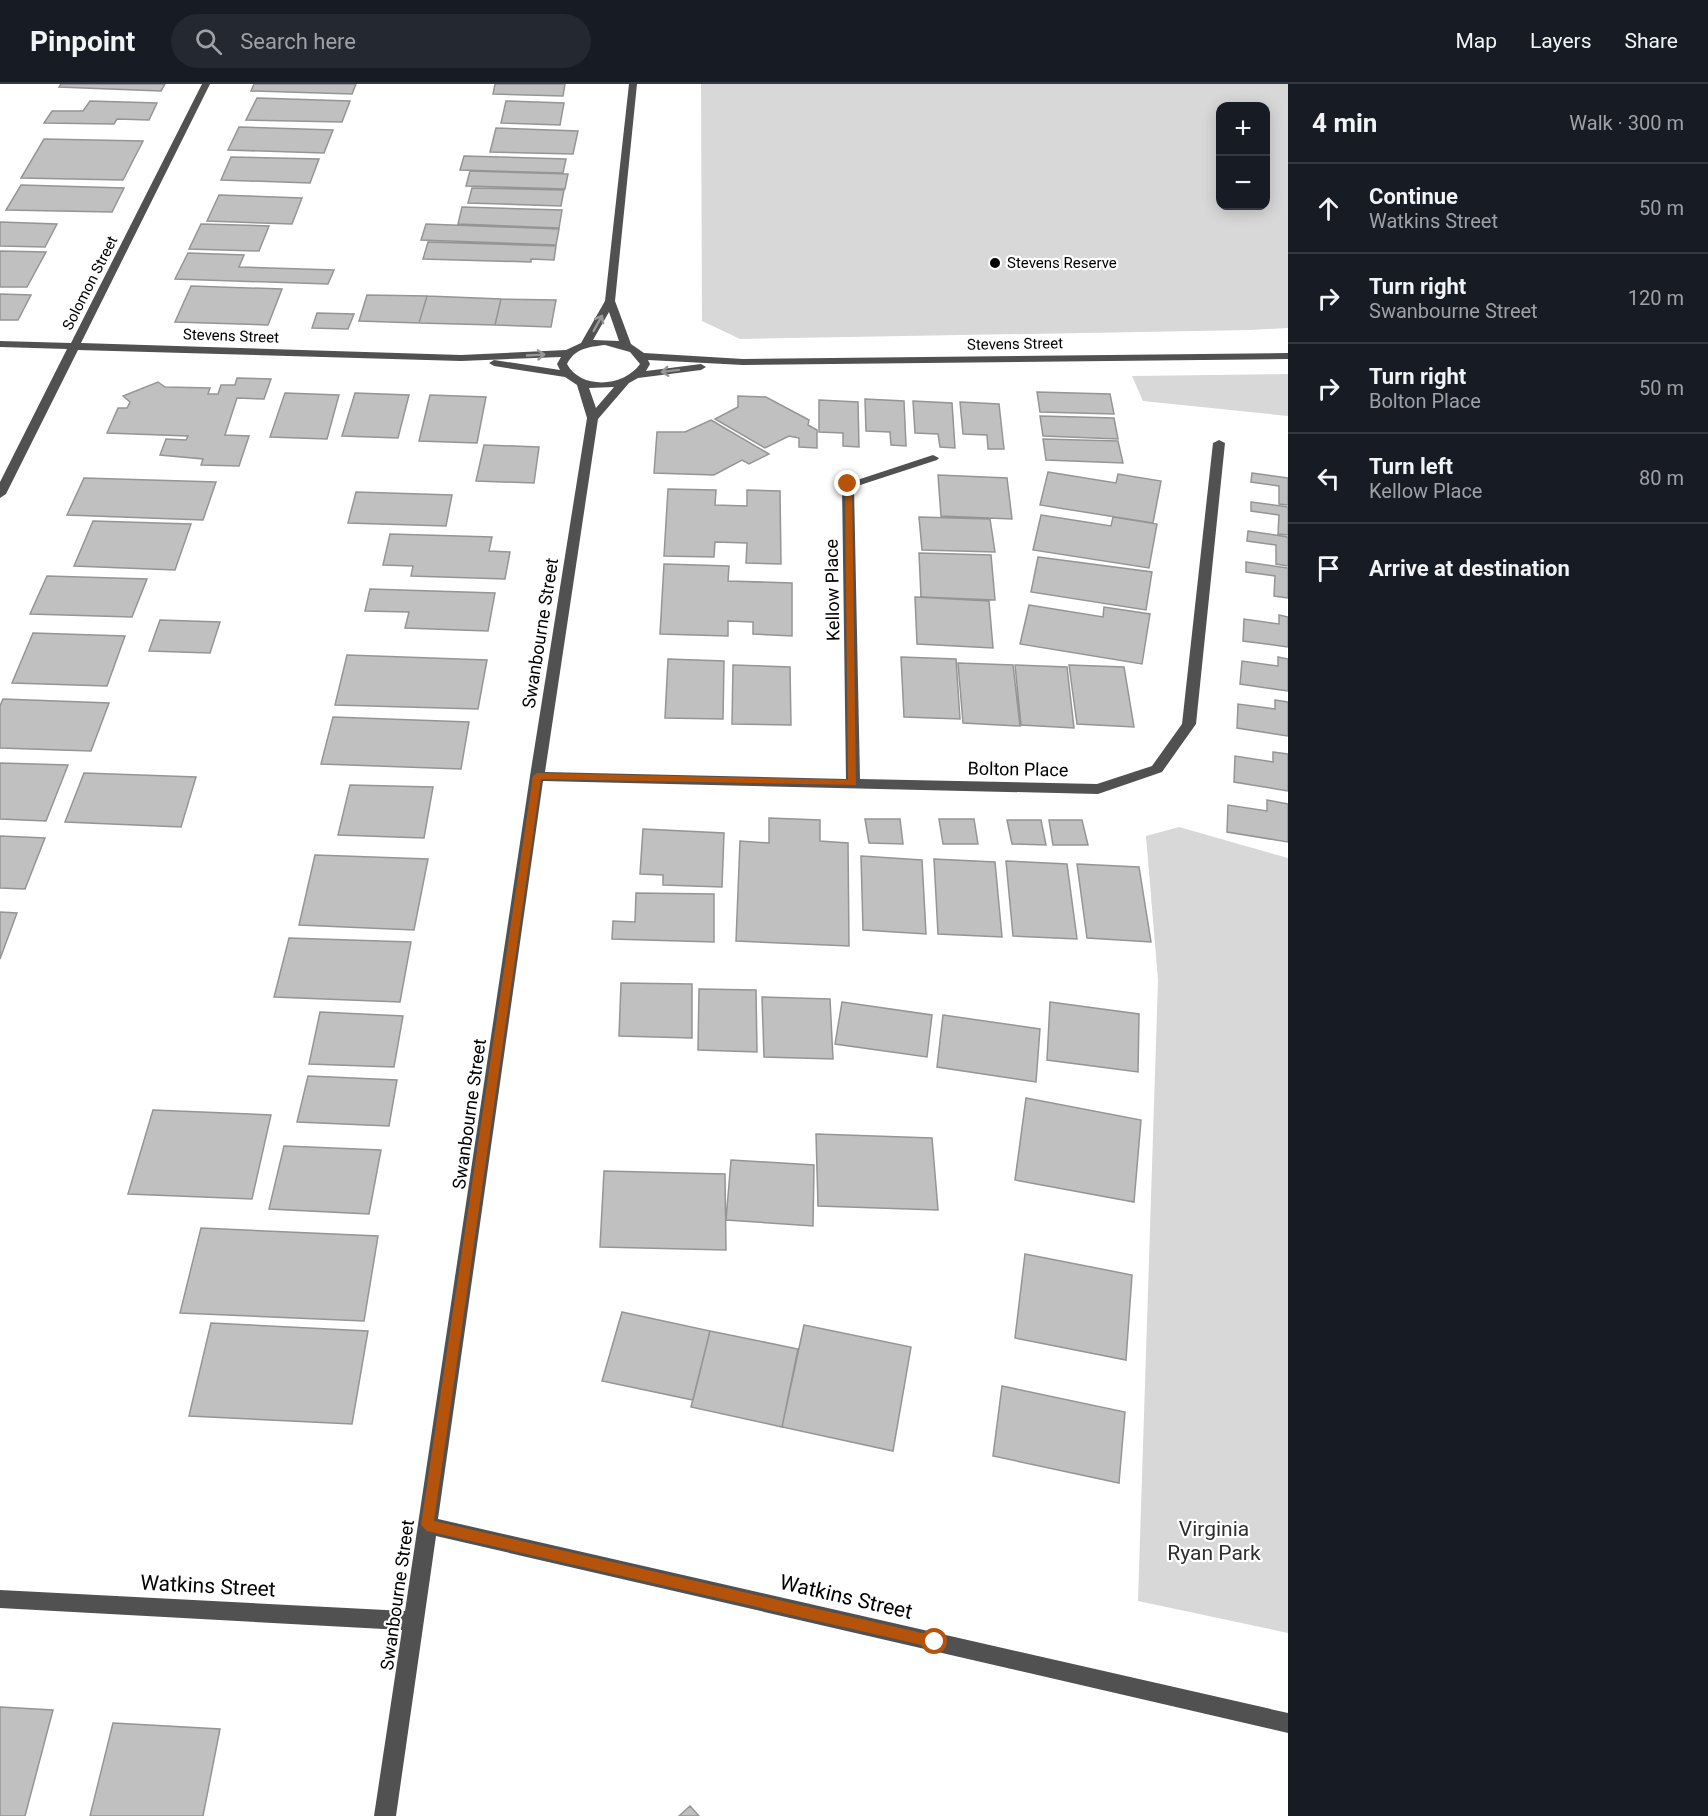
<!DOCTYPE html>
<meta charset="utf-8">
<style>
:root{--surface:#171b24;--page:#242831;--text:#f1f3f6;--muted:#9ea1a6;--line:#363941}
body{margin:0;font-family:Roboto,sans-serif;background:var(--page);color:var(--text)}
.controls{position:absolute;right:18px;top:18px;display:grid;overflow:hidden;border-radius:12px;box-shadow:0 3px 15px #0003}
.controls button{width:54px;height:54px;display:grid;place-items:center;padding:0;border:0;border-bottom:2px solid var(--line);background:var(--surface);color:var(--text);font:30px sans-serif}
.stop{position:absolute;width:18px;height:18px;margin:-14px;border:4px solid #b45309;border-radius:50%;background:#fff}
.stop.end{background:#b45309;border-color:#fff;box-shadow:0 2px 6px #0008}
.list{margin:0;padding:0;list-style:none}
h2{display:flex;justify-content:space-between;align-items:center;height:78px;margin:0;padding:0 24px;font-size:26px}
h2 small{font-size:20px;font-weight:400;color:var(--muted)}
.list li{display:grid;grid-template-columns:39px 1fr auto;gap:18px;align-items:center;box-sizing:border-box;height:90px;padding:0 24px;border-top:2px solid var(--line)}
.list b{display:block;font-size:22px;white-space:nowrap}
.list p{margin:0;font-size:20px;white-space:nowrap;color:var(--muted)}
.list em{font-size:20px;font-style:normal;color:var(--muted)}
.icon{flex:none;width:33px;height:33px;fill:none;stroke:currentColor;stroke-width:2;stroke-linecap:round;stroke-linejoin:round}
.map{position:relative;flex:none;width:1288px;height:1732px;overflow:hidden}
header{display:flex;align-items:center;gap:36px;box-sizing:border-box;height:84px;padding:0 30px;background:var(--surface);border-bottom:2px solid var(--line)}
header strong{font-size:28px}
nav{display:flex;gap:33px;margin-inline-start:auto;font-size:21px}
.search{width:420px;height:54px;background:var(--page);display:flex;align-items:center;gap:15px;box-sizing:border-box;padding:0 21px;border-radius:33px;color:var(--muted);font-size:22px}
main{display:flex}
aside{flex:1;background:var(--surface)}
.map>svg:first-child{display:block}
.green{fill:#d8d8d8;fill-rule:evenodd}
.building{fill:#c0c0c0;stroke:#959595;stroke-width:1.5}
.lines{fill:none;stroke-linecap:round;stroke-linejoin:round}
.minor{fill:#515151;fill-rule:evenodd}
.oneway{stroke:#979797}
.route{fill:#b45309}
.poi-dot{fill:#000;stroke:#fff;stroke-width:2}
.labels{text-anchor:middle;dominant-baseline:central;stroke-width:4.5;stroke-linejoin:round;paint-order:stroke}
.far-poi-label{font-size:15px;fill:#000;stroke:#fff;text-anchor:start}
.far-street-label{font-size:15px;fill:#000;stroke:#fff}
.street-label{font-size:18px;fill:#000;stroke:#fff}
.near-park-label{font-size:21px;fill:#2f2f2f;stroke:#fff}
.near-street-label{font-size:21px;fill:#000;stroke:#fff}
</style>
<header>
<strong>Pinpoint</strong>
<div class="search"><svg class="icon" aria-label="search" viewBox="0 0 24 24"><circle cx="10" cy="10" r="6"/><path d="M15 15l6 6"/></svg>Search here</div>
<nav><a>Map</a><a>Layers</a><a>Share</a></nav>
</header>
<main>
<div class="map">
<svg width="1288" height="1732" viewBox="0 0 1288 1732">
<rect width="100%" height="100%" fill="#fff"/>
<path class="green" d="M 701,0 L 1288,0 L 1288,244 L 1250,246 L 740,255 L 702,237 ZM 1220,22 L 1266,22 L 1266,122 L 1220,122 Z
M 1288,290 L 1288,332 L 1143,317 L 1132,292 Z
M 1179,743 L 1288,774 L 1288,1549 L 1138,1517 L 1158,896 L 1146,752 Z"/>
<path class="building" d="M 61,0 L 165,0 L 161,7 L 59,3 Z
M 254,0 L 356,0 L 352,10 L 251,7 Z
M 495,0 L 565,0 L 563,12 L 493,10 Z
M 257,14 L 350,17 L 342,38 L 246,36 Z
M 90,17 L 157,19 L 149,36 L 117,35 L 114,40 L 44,39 L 52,27 L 83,27 Z
M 506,17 L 564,19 L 560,41 L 501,39 Z
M 239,43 L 333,46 L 324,69 L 228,66 Z
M 496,44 L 578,47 L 573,70 L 490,68 Z
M 44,55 L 143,57 L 123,96 L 21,94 Z
M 464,72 L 566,75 L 563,89 L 460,86 Z
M 231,73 L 319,75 L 310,99 L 221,96 Z
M 470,87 L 568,90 L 565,105 L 466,102 Z
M 21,101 L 124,104 L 112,128 L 6,126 Z
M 472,104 L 564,106 L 561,122 L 468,119 Z
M 219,111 L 302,114 L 292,140 L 207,137 Z
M 462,123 L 562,126 L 559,144 L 458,140 Z
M 0,138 L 57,140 L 45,163 L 0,162 Z
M 201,140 L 269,142 L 259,167 L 189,165 Z
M 426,140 L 559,145 L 556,161 L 421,156 Z
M 428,158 L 556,162 L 554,176 L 531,175 L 531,178 L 423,175 Z
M 0,167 L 46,168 L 27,203 L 0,203 Z
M 188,169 L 244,171 L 239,183 L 334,186 L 328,200 L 175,195 Z
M 191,202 L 282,205 L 268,241 L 175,238 Z
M 0,210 L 31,211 L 18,236 L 0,236 Z
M 367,211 L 427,212 L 419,239 L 359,237 Z
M 427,212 L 501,215 L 495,241 L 419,239 Z
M 501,215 L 556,216 L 551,243 L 495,241 Z
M 317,229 L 354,230 L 348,245 L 312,244 Z
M 237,294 L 271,295 L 264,315 L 237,314 L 225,351 L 249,352 L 239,382 L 201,381 L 203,375 L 160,371 L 166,355 L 186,356 L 188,352 L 107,349 L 118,324 L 127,324 L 130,318 L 123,312 L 158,298 L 165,303 L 210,304 L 208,310 L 218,310 L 221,301 L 235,301 Z
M 1037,308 L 1110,310 L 1114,330 L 1040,328 Z
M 285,309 L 339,311 L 327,355 L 270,353 Z
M 355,309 L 409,311 L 398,354 L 342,352 Z
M 430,311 L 486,313 L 477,359 L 419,357 Z
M 738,312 L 766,313 L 809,336 L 808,341 L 817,346 L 817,364 L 799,363 L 799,354 L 789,352 L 765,364 L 715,335 L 738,323 Z
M 865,315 L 904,317 L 906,362 L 891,361 L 890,348 L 866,347 Z
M 819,316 L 858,318 L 859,363 L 843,362 L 843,349 L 819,348 Z
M 913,317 L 952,319 L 955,364 L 940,363 L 938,350 L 915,349 Z
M 960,318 L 999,320 L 1004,365 L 988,365 L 987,351 L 963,350 Z
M 1040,332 L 1114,334 L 1118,355 L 1043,352 Z
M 711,336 L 769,370 L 749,380 L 742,376 L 714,391 L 654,389 L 657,348 L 685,348 Z
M 1043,355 L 1118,357 L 1123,379 L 1046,376 Z
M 484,361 L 539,363 L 534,399 L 476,397 Z
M 1048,388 L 1116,399 L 1118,390 L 1161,397 L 1153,439 L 1040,421 Z
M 1252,389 L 1288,394 L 1288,421 L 1279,420 L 1279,402 L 1251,398 Z
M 938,391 L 1007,394 L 1012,435 L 941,432 Z
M 84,394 L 216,398 L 203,436 L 67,431 Z
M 668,405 L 716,406 L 715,421 L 747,422 L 747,406 L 780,407 L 781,480 L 746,479 L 747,459 L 715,458 L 714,473 L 664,472 Z
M 356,408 L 452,411 L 446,442 L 348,439 Z
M 1251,418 L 1288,423 L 1288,451 L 1278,450 L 1279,431 L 1251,427 Z
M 1041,431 L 1111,442 L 1113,433 L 1157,440 L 1149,484 L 1033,466 Z
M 919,433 L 990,435 L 995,468 L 922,466 Z
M 93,437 L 191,440 L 175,486 L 74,482 Z
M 1248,447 L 1288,453 L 1288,482 L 1276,480 L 1276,461 L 1247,457 Z
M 390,450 L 492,453 L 489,467 L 510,468 L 505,495 L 411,492 L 413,482 L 383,481 Z
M 919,469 L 991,471 L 995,516 L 921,513 Z
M 1038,473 L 1152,488 L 1146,526 L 1031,508 Z
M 1246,478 L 1288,484 L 1288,514 L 1274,512 L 1275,492 L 1246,488 Z
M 664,480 L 729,482 L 728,497 L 792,499 L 792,552 L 753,550 L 753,538 L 728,537 L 728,552 L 660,550 Z
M 47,492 L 147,495 L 132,533 L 30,530 Z
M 370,505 L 495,509 L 488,547 L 405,544 L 409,528 L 365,527 Z
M 915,513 L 989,517 L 993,564 L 917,560 Z
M 1029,521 L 1103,533 L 1104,523 L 1150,530 L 1142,580 L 1020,560 Z
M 1279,531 L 1288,533 L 1288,563 L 1243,557 L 1244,535 L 1279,540 Z
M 160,536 L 220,538 L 210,569 L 149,567 Z
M 33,549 L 125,552 L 107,602 L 12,599 Z
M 347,571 L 487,576 L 478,625 L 335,621 Z
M 901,573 L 956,575 L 960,635 L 904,633 Z
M 1278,573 L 1288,575 L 1288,607 L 1240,600 L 1242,577 L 1278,582 Z
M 668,575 L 724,577 L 723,635 L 665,634 Z
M 958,579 L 1013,581 L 1020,642 L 963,639 Z
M 733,581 L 790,583 L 791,641 L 732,640 Z
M 1015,581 L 1067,583 L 1074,644 L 1021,641 Z
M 1069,581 L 1124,583 L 1134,643 L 1077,640 Z
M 3,615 L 109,619 L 91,667 L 0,664 L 0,622 Z
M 1275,616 L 1288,618 L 1288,652 L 1237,644 L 1238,620 L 1275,625 Z
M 333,633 L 469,638 L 461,685 L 321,680 Z
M 1273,668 L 1288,670 L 1288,707 L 1234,698 L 1235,672 L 1273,678 Z
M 0,679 L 68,681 L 46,737 L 0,735 Z
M 84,689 L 196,693 L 181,743 L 65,738 Z
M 350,701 L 433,703 L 424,754 L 338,751 Z
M 1267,716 L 1288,720 L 1288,758 L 1227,748 L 1228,721 L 1267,727 Z
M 769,734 L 820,736 L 820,757 L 848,759 L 849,862 L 736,857 L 740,757 L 769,759 Z
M 865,735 L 900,735 L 903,760 L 869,759 Z
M 939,735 L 974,735 L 978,760 L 943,760 Z
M 1007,736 L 1041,736 L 1046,761 L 1012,760 Z
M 1049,736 L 1082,736 L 1088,761 L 1053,761 Z
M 643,745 L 724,749 L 722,803 L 663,801 L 663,791 L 640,790 Z
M 0,752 L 45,754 L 25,805 L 0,804 Z
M 315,771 L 428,775 L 414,846 L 299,841 Z
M 861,772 L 922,776 L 926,850 L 863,846 Z
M 934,775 L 995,778 L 1002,853 L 938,850 Z
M 1006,777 L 1067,780 L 1077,855 L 1013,852 Z
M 1077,780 L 1139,783 L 1151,858 L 1087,854 Z
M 636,809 L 714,810 L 714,858 L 612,855 L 613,837 L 635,838 Z
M 0,828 L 17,829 L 0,875 Z
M 289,854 L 411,858 L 400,918 L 274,913 Z
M 621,899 L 692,900 L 692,954 L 619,952 Z
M 699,905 L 756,906 L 757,968 L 698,966 Z
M 762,913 L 830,915 L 833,975 L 764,973 Z
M 842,918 L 932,931 L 927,973 L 835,960 Z
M 1050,918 L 1139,930 L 1138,988 L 1047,976 Z
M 320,928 L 403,932 L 394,983 L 309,980 Z
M 943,931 L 1040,945 L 1036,998 L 937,983 Z
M 308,992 L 397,996 L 389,1042 L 297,1038 Z
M 1026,1014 L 1141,1036 L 1134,1118 L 1015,1096 Z
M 153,1026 L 271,1031 L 252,1115 L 128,1110 Z
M 816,1050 L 932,1054 L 938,1126 L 818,1122 Z
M 284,1062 L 381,1066 L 369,1130 L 269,1125 Z
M 731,1076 L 814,1081 L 813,1142 L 726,1136 Z
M 604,1087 L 725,1090 L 726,1166 L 600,1163 Z
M 201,1144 L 378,1152 L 364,1237 L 180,1229 Z
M 1025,1170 L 1132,1191 L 1126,1276 L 1015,1254 Z
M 622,1228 L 710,1247 L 693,1316 L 602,1297 Z
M 211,1239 L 368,1247 L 352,1340 L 189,1332 Z
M 804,1241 L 911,1263 L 893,1367 L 782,1343 Z
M 710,1247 L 798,1265 L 782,1343 L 691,1323 Z
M 1002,1302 L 1125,1328 L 1119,1399 L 993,1372 Z
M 0,1623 L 53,1626 L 25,1732 L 0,1732 Z
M 113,1639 L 220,1645 L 203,1732 L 90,1732 Z
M 690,1722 L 699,1732 L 679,1732 Z"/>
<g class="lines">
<path class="minor" d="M 202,0 L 210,0 L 81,259 L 461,271 L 566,266 L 581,259 L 605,217 L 629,0 L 637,0 L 615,217 L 631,260 L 644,269 L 743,275 L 1288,269 L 1288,275 L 743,281 L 648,276 L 650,280 L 646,287 L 701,280 L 706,283 L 701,286 L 638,294 L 629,299 L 598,335 L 545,688 L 846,695 L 842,401 L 933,371 L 939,374 L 937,376 L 854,403 L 860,695 L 1097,700 L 1152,682 L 1182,640 L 1213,359 L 1219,356 L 1225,359 L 1196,640 L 1162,688 L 1098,710 L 543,697 L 438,1435 L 1288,1629 L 1288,1649 L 436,1452 L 396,1732 L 374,1732 L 402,1546 L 0,1524 L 0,1506 L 405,1527 L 530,692 L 587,334 L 577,301 L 565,293 L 494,282 L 489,279 L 494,276 L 560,286 L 557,280 L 561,273 L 461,277 L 78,266 L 6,410 L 0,414 L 0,398 L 67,265 L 0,263 L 0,257 L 71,259 ZM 609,228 L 619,257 L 593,256 ZM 605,261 L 630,268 L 640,280 C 624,303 581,306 567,280 C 575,264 589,263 605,261 ZM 614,303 L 596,324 L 589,304 Z"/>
</g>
<defs><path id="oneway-shaft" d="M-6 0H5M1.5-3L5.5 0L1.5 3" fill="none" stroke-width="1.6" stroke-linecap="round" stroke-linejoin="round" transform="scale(1.5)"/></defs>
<g class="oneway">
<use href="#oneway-shaft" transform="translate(598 239) rotate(-61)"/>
<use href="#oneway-shaft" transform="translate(536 271) rotate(-3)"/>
<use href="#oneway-shaft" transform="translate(670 287) rotate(173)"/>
</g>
<path class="route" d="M 848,398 L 852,400 L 856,701 L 541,695 L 434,1437 L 935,1552 L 940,1554 L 941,1558 L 940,1563 L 935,1564 L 427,1447 L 421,1441 L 533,692 L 537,689 L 848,696 L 845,400 Z"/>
<circle class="poi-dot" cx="995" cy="179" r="6"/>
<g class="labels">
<g class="far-poi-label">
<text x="1007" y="179">Stevens Reserve</text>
</g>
<g class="far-street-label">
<text transform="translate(90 199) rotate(-63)">Solomon Street</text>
<text transform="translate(231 252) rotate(2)">Stevens Street</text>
<text transform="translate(1015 260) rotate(-1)">Stevens Street</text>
</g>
<g class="street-label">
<text transform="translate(832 506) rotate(-91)">Kellow Place</text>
<text transform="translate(540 549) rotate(-81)">Swanbourne Street</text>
<text transform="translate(1018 685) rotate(1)">Bolton Place</text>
<text transform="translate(469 1030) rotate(-82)">Swanbourne Street</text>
<text transform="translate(397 1511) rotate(-82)">Swanbourne Street</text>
</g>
<g class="near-park-label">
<text x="1214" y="1445">Virginia<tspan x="1214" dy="24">Ryan Park</tspan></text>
</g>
<g class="near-street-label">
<text transform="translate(208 1502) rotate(3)">Watkins Street</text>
<text transform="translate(846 1513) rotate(13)">Watkins Street</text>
</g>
</g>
</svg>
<div class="controls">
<button>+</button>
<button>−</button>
</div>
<div class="stop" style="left:935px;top:1558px"></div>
<div class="stop end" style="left:848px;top:400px"></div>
</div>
<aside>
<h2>4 min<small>Walk · 300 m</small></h2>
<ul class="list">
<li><svg class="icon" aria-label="ahead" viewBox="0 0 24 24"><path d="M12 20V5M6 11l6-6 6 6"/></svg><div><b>Continue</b><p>Watkins Street</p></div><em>50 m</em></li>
<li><svg class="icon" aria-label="right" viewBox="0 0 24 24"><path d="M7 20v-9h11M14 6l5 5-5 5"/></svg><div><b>Turn right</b><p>Swanbourne Street</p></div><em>120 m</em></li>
<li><svg class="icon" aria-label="right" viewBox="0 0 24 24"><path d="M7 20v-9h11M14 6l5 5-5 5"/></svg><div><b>Turn right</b><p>Bolton Place</p></div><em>50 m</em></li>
<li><svg class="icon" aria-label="left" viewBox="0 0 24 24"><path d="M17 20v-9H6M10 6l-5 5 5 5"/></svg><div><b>Turn left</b><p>Kellow Place</p></div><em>80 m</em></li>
<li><svg class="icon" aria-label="arrive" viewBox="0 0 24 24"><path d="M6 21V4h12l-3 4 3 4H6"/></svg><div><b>Arrive at destination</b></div></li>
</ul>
</aside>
</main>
